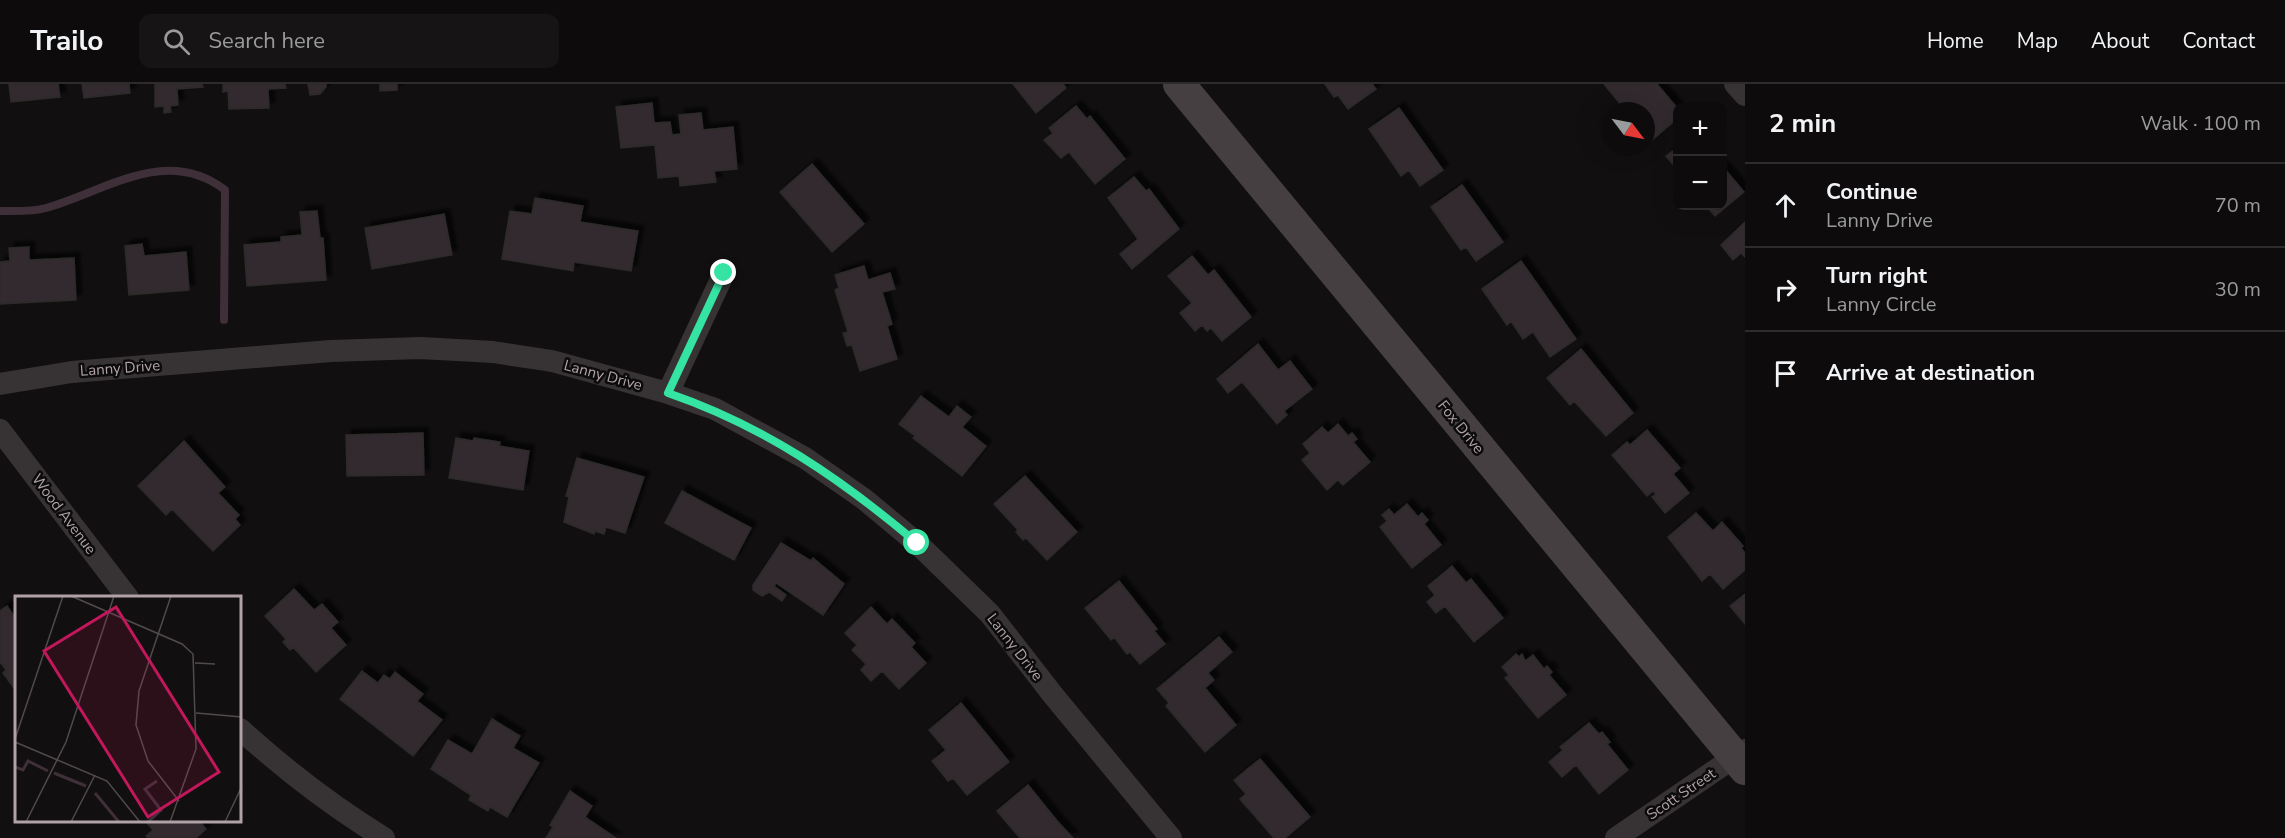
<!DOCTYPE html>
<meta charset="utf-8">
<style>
:root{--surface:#0d0b0b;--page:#161414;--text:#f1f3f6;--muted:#9a9b9d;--line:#2d2b2c}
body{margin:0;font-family:"Nunito Sans",sans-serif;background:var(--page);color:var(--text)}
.controls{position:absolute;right:18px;top:18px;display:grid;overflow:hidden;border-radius:12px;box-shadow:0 6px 24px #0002}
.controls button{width:54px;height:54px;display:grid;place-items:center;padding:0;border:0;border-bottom:2px solid var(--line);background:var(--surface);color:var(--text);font:30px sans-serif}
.compass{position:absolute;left:1601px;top:18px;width:54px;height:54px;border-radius:50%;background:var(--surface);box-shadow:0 6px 24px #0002;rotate:122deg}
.stop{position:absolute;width:18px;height:18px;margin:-14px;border:4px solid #35e3a3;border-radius:50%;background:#fff}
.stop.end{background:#35e3a3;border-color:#fff;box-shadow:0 2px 6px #0008}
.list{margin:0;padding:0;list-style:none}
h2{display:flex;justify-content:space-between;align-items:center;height:78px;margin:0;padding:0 24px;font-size:26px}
h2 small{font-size:20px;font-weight:400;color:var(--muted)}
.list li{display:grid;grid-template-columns:39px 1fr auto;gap:18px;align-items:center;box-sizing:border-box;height:84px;padding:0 24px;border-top:2px solid var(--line)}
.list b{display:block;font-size:22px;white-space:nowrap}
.list p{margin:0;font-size:20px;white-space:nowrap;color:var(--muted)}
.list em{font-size:20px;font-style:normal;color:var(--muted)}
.icon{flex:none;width:33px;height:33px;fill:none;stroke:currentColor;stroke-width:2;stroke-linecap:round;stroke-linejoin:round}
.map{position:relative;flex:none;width:1745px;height:754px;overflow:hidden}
header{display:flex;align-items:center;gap:36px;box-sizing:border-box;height:84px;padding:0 30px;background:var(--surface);border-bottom:2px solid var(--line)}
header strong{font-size:28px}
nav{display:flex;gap:33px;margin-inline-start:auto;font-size:21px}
.search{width:420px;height:54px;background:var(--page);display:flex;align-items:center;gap:15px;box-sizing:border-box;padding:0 21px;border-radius:12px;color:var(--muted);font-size:22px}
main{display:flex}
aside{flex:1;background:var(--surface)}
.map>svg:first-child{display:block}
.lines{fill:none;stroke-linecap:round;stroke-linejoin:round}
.stream{stroke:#3f2f38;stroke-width:8}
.building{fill:#302c2e;stroke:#2d2a2a;stroke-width:1.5;filter:url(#shadow)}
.street{stroke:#373334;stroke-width:22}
.secondary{stroke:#453f41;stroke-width:32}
.route{stroke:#35e3a3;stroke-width:8}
.labels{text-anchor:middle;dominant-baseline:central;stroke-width:5;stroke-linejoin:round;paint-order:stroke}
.street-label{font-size:15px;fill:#b1a2a7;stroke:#0c0b0b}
.inset-river{fill:none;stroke:#3f2f38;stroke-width:3}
.inset-road{fill:none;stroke:#514a4c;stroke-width:1.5}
.view{fill:#c2185b;fill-opacity:0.15;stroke:#c2185b;stroke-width:3}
.inset-edge{fill:none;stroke:#b1a2a7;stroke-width:3}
</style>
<header>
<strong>Trailo</strong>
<div class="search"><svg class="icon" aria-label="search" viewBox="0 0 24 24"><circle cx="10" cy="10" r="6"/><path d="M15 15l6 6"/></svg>Search here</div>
<nav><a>Home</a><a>Map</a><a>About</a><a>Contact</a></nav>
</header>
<main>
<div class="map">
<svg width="1745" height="754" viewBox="0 0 1745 754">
<defs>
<filter id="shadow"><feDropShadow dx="5.5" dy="-5.5" stdDeviation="1.5" flood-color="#0009"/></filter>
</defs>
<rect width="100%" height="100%" fill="#110f0f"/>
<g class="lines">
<path class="stream" d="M 0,127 C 15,127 32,128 46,124 C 106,107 166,61 225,106 L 224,236"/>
</g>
<path class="building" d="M 9,0 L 58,0 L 60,13 L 11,18 Z
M 82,0 L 129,0 L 130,9 L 84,14 Z
M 155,0 L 202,0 L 203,3 L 177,5 L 178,21 L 170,22 L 171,28 L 164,29 L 164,22 L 155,23 Z
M 223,0 L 285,0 L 286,4 L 268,5 L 269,24 L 229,25 L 228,7 L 223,8 Z
M 308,0 L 326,0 L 326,3 L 320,10 L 310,11 Z
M 380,0 L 397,0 L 397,6 L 380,7 Z
M 1013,0 L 1063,0 L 1066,4 L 1036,29 Z
M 1325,0 L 1372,0 L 1376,5 L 1348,25 L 1338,11 L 1334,13 Z
M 1604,0 L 1657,0 L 1678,25 L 1678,34 L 1651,57 L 1646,51 L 1646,27 L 1626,27 Z
M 652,19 L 654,39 L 670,38 L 672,51 L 681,50 L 679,31 L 701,29 L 703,46 L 733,43 L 737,85 L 714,87 L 716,98 L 680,102 L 679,92 L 658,94 L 655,61 L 621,64 L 616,23 Z
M 1076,22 L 1087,35 L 1090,32 L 1125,75 L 1095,100 L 1069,68 L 1061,74 L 1044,56 L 1053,49 L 1049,44 Z
M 1399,24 L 1443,86 L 1420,102 L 1409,86 L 1401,92 L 1369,45 Z
M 1678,63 L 1678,86 L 1666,72 Z
M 812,80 L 864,140 L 832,168 L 780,108 Z
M 1722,82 L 1744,108 L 1715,132 L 1706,122 L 1722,122 Z
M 1134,93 L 1146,107 L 1149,105 L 1179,145 L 1132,185 L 1120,170 L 1138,155 L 1108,114 Z
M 1462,101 L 1503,158 L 1476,177 L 1466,163 L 1461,166 L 1431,123 Z
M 535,114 L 583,122 L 580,138 L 638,147 L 631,187 L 574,178 L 573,187 L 502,175 L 510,127 L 532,130 Z
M 317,127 L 320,154 L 323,154 L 326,196 L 247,202 L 244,161 L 281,158 L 281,153 L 302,151 L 300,128 Z
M 444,130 L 452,171 L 372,185 L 365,144 Z
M 1745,138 L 1745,173 L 1741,169 L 1733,176 L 1721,161 Z
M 142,160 L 144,172 L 186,168 L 189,206 L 129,211 L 125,162 Z
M 29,163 L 29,176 L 74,174 L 76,216 L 0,220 L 0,178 L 10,177 L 9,164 Z
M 1192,172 L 1208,191 L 1214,186 L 1251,233 L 1222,257 L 1211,244 L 1207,247 L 1202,241 L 1195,247 L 1180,229 L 1192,219 L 1168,192 Z
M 1521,177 L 1576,255 L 1550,273 L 1533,248 L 1523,255 L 1511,237 L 1507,241 L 1482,205 Z
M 864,182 L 868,196 L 890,189 L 895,205 L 882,208 L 892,240 L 887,242 L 897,275 L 860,287 L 852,261 L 847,262 L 843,249 L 848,248 L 835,206 L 839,204 L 835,191 Z
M 1258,260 L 1278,286 L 1290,277 L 1312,305 L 1284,327 L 1287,331 L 1277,340 L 1242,298 L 1228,309 L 1217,295 Z
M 1581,265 L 1633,329 L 1606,352 L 1574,317 L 1570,321 L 1547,294 Z
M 921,312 L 949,333 L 957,322 L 971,333 L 962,343 L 986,362 L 962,392 L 913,354 L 915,352 L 899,340 Z
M 1338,340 L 1348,352 L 1352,349 L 1357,355 L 1353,358 L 1370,378 L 1343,401 L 1338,396 L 1327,406 L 1302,376 L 1310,369 L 1303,360 L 1322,343 L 1328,349 Z
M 1647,346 L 1680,384 L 1673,390 L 1689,409 L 1665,429 L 1652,413 L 1656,410 L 1653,407 L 1647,412 L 1612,371 L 1627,358 L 1630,361 Z
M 423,349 L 424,391 L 347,392 L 346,351 Z
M 456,354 L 473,357 L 474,354 L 500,358 L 499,362 L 529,367 L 523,406 L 449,394 Z
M 184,357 L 225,403 L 218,409 L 239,431 L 235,435 L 240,441 L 213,467 L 172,425 L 166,431 L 138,402 Z
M 577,374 L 644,393 L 625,449 L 606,443 L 604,450 L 595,447 L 594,450 L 564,438 L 569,413 L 566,412 Z
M 1025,392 L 1077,448 L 1047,476 L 1026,454 L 1023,456 L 1016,448 L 1018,446 L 994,420 Z
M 682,407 L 751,444 L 734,476 L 665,439 Z
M 1407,420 L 1418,433 L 1422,429 L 1428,436 L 1424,440 L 1441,461 L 1412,484 L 1380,443 L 1387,437 L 1382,431 L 1389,425 L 1394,431 Z
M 1696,429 L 1713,447 L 1722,438 L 1743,462 L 1741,464 L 1745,469 L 1745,486 L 1723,505 L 1710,490 L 1702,497 L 1668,453 Z
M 781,459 L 811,477 L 813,474 L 844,500 L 823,531 L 776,499 L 774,502 L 786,511 L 782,517 L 769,508 L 762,512 L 753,506 L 753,501 Z
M 1452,482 L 1466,499 L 1471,495 L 1503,534 L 1474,558 L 1445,522 L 1436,529 L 1427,518 L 1435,511 L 1428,502 Z
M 1119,497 L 1157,545 L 1154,547 L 1165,560 L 1140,580 L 1130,568 L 1127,570 L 1114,553 L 1111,556 L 1085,524 Z
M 294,505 L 314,526 L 322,520 L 338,538 L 331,544 L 346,561 L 316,588 L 293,563 L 290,566 L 283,558 L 286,555 L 265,532 Z
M 1745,510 L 1745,540 L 1730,522 Z
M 7,522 L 16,535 L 16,607 L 3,589 L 6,586 L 0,578 L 0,527 Z
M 871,523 L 887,540 L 892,535 L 915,559 L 911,563 L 926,579 L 899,605 L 882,587 L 871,597 L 861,586 L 866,580 L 852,566 L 857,561 L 845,549 Z
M 1219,553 L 1232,568 L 1208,589 L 1214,596 L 1205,604 L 1236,641 L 1205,668 L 1166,622 L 1169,619 L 1157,605 Z
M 1516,570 L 1519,573 L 1522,570 L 1525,577 L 1533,571 L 1544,585 L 1547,582 L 1552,588 L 1549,591 L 1566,611 L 1538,634 L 1505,594 L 1509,591 L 1502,583 Z
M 362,587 L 378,599 L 384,591 L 390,595 L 395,588 L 423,610 L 417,617 L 442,636 L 413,672 L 340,615 Z
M 961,619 L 1009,678 L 967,711 L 953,694 L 948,697 L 932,677 L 946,666 L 929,646 Z
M 492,635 L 520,652 L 513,664 L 539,679 L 507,733 L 490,723 L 488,727 L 469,716 L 471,711 L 431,685 L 448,656 L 472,670 Z
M 1589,639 L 1599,650 L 1602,648 L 1610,658 L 1607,660 L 1628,686 L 1599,710 L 1576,681 L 1562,693 L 1549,678 L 1563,666 L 1560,663 Z
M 1260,675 L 1310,733 L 1285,754 L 1274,754 L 1240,715 L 1246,710 L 1234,696 Z
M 1028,701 L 1058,738 L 1073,754 L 1020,754 L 997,727 Z
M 570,707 L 592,722 L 585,733 L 616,754 L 546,754 L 553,743 L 550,741 Z
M 146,738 L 200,738 L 206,745 L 196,754 L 148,754 L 146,752 L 153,746 Z"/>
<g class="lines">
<path class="street" d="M 1735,0 L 1745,11
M 0,300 L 72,288 L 331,267 L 420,264 L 493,268 L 552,277 L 668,309 L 715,325 L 805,374 L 864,415 L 917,459 L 990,530 L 1053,611 L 1171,754
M 668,309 L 724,189
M 0,346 L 128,514
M 240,645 C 285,686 332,722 384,754
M 1616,754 L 1745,666"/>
<path class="secondary" d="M 1179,0 L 1745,685"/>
</g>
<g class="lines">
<path class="route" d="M 724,189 L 668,309 C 764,342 840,394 917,459"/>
</g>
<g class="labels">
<g class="street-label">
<text transform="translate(120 284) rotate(-4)">Lanny Drive</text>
<text transform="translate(603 291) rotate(15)">Lanny Drive</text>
<text transform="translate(1461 343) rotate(51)">Fox Drive</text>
<text transform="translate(64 430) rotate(53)">Wood Avenue</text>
<text transform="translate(1015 563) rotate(52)">Lanny Drive</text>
<text transform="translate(1681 710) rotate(-34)">Scott Street</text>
</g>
</g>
<g transform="translate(15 512)">
<rect width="226" height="226" fill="#110f0f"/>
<path class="inset-river" d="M 0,171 L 8,174 L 13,165 L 33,175M 39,177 L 71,190M 80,197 L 104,226M 133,226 L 146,214 L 130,193 L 142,185"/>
<path class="inset-road" d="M 56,0 L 167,48 L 178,58 L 181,153 L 155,226M 156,0 L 124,95 L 121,129 L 133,165 L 164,205M 180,67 L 200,68M 181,117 L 227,121M 0,143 L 48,0M 0,146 L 92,185 L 125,226M 11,226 L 51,146 L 99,0M 56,226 L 80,179M 210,226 L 227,190"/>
<path class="view" d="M 101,11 L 204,176 L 133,221 L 29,55 Z"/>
<rect width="226" height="226" class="inset-edge"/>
</g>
</svg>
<div class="controls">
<button>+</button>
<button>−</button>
</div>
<svg class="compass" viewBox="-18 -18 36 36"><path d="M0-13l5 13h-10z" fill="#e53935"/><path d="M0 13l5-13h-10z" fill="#9a9b9d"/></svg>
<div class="stop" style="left:917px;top:459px"></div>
<div class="stop end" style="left:724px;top:189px"></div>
</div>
<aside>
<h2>2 min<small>Walk · 100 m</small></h2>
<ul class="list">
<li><svg class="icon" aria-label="ahead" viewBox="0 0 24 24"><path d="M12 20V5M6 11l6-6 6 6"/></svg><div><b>Continue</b><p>Lanny Drive</p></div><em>70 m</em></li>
<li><svg class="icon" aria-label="right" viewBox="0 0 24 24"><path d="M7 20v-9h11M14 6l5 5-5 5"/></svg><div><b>Turn right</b><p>Lanny Circle</p></div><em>30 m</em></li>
<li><svg class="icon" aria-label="arrive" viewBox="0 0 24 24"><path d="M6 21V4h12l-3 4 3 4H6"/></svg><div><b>Arrive at destination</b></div></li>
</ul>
</aside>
</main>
